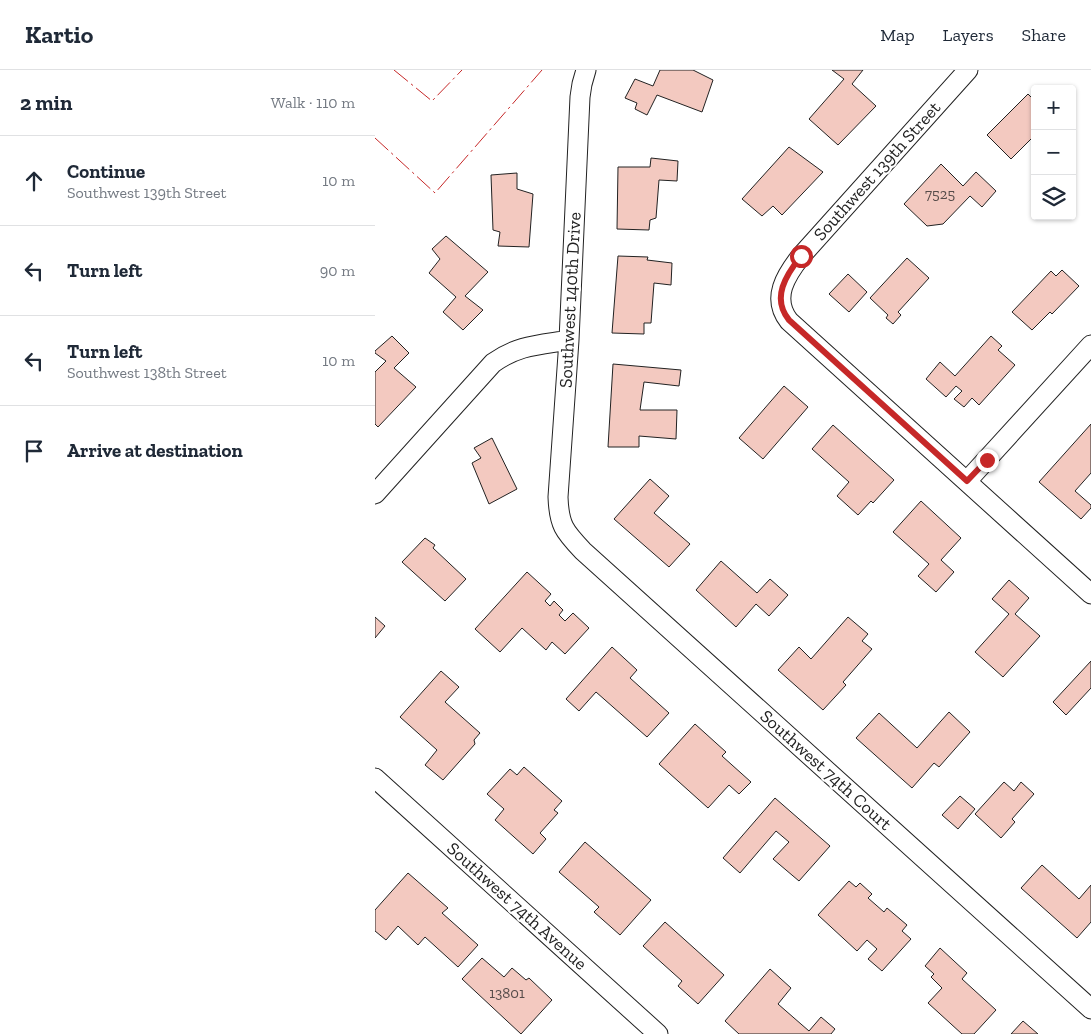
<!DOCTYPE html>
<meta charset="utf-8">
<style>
:root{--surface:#fff;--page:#f6f6f7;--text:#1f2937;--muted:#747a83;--line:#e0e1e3}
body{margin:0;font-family:"Zilla Slab",serif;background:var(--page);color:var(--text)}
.controls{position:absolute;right:15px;top:15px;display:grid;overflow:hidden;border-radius:5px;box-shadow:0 1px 4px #0004}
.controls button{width:45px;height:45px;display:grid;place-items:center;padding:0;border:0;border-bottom:1px solid var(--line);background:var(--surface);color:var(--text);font:25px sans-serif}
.stop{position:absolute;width:15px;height:15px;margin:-11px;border:4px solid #c62828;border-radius:50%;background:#fff}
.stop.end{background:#c62828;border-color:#fff;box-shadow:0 1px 5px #0008}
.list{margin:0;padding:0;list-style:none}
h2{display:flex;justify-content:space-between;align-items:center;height:65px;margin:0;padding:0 20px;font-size:21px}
h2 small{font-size:16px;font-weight:400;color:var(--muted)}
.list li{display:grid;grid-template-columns:32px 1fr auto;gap:15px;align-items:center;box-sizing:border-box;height:90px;padding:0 20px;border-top:1px solid var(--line)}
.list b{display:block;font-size:19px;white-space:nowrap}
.list p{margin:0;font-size:16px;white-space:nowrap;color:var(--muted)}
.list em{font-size:16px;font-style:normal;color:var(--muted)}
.icon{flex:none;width:28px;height:28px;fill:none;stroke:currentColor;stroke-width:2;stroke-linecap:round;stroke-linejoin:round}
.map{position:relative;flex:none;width:716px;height:964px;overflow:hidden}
header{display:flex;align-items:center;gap:30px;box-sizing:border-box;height:70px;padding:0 25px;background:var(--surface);border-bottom:1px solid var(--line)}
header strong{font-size:24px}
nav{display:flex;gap:28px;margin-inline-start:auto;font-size:18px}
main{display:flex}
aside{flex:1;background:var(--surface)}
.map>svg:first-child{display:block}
.building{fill:#f3c9c0;stroke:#222}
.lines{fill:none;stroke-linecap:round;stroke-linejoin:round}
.minor-casing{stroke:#222;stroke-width:21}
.minor{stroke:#fff;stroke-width:19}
.power{stroke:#c62828;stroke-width:1;stroke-dasharray:18 4 2.5 4;stroke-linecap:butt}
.route{stroke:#c62828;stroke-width:6}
.labels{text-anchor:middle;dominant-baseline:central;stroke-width:4;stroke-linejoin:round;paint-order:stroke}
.number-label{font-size:15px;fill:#564c4a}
.street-label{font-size:18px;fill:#222;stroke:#fff}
</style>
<header>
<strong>Kartio</strong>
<nav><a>Map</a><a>Layers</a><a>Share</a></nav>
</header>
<main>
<aside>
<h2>2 min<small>Walk · 110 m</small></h2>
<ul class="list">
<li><svg class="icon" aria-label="ahead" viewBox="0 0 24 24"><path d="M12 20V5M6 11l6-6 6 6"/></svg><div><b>Continue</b><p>Southwest 139th Street</p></div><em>10 m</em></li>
<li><svg class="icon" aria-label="left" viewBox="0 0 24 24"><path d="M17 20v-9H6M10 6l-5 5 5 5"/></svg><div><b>Turn left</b></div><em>90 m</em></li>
<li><svg class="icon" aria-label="left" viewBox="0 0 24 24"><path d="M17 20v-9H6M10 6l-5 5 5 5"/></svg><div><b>Turn left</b><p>Southwest 138th Street</p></div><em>10 m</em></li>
<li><svg class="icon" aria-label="arrive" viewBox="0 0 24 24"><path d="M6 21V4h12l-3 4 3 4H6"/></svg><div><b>Arrive at destination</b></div></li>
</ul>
</aside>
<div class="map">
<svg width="716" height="964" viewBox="0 0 716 964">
<rect width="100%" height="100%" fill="#fff"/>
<path class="building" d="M 285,0 L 318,0 L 338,10 L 327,42 L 282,25 L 272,45 L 260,39 L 262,33 L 250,28 L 260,9 L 278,16 Z
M 457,0 L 488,0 L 477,14 L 501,36 L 463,75 L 434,49 L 469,9 Z
M 653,24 L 660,31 L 660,65 L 636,89 L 612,65 Z
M 414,77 L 448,102 L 407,145 L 398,136 L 387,146 L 367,129 Z
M 276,88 L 303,91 L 302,111 L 284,110 L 281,148 L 275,150 L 274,160 L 242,159 L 243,97 L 275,97 Z
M 566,94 L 588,116 L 601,102 L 621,121 L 607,137 L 595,126 L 568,154 L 552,156 L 529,134 Z
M 142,103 L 142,119 L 158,124 L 154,177 L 123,176 L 125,162 L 118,160 L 116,105 Z
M 71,166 L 113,202 L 90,226 L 108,240 L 88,260 L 68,242 L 81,227 L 54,203 L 65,189 L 57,179 Z
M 243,186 L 273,187 L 272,190 L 297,193 L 296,215 L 279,213 L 276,253 L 269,253 L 269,264 L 237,263 Z
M 532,188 L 554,208 L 523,242 L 526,245 L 518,254 L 511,248 L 513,245 L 495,228 Z
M 687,200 L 704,216 L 677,244 L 675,242 L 657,260 L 637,242 L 676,201 L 681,206 Z
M 473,204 L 492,222 L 474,242 L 454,224 Z
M 17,266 L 34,283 L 19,298 L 41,317 L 3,357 L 0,354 L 0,302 L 11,291 L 0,283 L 0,281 Z
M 616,266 L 627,276 L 623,280 L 640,295 L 604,335 L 597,328 L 589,337 L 579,329 L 587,321 L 581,316 L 571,327 L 551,309 L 565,292 L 580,306 Z
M 238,294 L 306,300 L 304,316 L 269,312 L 265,340 L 302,340 L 301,369 L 264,366 L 264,377 L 233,377 Z
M 409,316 L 433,337 L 388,389 L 364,368 Z
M 716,354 L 716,403 L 700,421 L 716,435 L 716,438 L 706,449 L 664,412 Z
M 458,355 L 519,410 L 498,433 L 496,431 L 483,445 L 462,426 L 474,412 L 437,379 Z
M 117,368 L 142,419 L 114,434 L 97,393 L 106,388 L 99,378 Z
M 275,409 L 294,426 L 279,443 L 315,474 L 294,497 L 239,449 Z
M 546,431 L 586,468 L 566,490 L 579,502 L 561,522 L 543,506 L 554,494 L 518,462 Z
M 50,468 L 60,475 L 58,478 L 91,509 L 70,531 L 27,492 Z
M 346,491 L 382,523 L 395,509 L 413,525 L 394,546 L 381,534 L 361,557 L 321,520 Z
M 152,502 L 176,524 L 170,531 L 175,536 L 179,531 L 188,540 L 184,545 L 190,551 L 198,543 L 214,558 L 190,584 L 177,572 L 171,580 L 147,558 L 125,582 L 100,559 Z
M 634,510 L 654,528 L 640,544 L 665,566 L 628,607 L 600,582 L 634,544 L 617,529 Z
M 0,547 L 10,556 L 0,568 Z
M 473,547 L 493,564 L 487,571 L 497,579 L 468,612 L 471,615 L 448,640 L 403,600 L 424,577 L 436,589 Z
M 237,577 L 262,600 L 255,608 L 294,643 L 272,667 L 221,622 L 204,641 L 191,629 Z
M 716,591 L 716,618 L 691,645 L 678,632 Z
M 66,601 L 84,617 L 70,632 L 105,663 L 99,670 L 100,674 L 68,710 L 50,695 L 62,680 L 25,647 Z
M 574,642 L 595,662 L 564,697 L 559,693 L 537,718 L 481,668 L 504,643 L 542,678 Z
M 320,654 L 351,682 L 347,686 L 376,712 L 364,724 L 354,715 L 333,738 L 284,694 Z
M 149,697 L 187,731 L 179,740 L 183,743 L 165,763 L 171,769 L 158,784 L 120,750 L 129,739 L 112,724 L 135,699 L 142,705 Z
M 629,712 L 639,721 L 646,712 L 659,724 L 637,749 L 640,752 L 626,768 L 600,744 Z
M 585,726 L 600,739 L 583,759 L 567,745 Z
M 400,728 L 455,776 L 424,811 L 398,789 L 414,772 L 401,761 L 365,803 L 348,788 Z
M 210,772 L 276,830 L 245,865 L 219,842 L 224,837 L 184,802 Z
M 667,795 L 704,829 L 716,815 L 716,852 L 702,868 L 646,818 Z
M 33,803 L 73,838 L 67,843 L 103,875 L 83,897 L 50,867 L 43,875 L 23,856 L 11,870 L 0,861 L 0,840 Z
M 474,811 L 481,817 L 485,813 L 497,824 L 493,828 L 509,842 L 512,838 L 532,855 L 527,861 L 536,869 L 507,901 L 493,889 L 502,879 L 492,870 L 482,881 L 443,845 Z
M 290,852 L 349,905 L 323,934 L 303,916 L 307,911 L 268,876 Z
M 565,878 L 592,903 L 587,909 L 621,940 L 599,964 L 587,964 L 553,933 L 567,918 L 556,907 L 559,904 L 550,896 Z
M 107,888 L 129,907 L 137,898 L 151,910 L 154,908 L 177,930 L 146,964 L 87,909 Z
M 395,899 L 416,918 L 403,934 L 434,961 L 446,947 L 460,959 L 456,964 L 364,964 L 350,951 Z
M 648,951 L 663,964 L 636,964 Z"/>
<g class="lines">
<g class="minor-casing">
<path id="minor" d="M 211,0 L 207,14 L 205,27 L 194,270 L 183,427 C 184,455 189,461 208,481 L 716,939
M 593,0 L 426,186 C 411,205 396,228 414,251 L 716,524
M 592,411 L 716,275
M 0,424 L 118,293 C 143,275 164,275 194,270
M 0,708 L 283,964"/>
</g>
<use href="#minor" class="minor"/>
<path class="power" d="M 19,0 L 57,31 L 87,0
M 0,68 L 60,123 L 167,0"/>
</g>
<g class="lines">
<path class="route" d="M 426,186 C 411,205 396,228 414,250 L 592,411 L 612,390"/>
</g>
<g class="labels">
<g class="number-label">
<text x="565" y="124">7525</text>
<text x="132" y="923">13801</text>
</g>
<g class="street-label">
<text transform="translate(502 101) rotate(-48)">Southwest 139th Street</text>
<text transform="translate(195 230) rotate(-87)">Southwest 140th Drive</text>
<text transform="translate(451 700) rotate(42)">Southwest 74th Court</text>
<text transform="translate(142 836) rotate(42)">Southwest 74th Avenue</text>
</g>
</g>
</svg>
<div class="controls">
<button>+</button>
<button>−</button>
<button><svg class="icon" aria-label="layers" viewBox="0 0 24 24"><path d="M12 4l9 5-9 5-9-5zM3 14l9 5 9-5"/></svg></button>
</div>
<div class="stop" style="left:426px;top:186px"></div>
<div class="stop end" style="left:612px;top:390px"></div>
</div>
</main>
